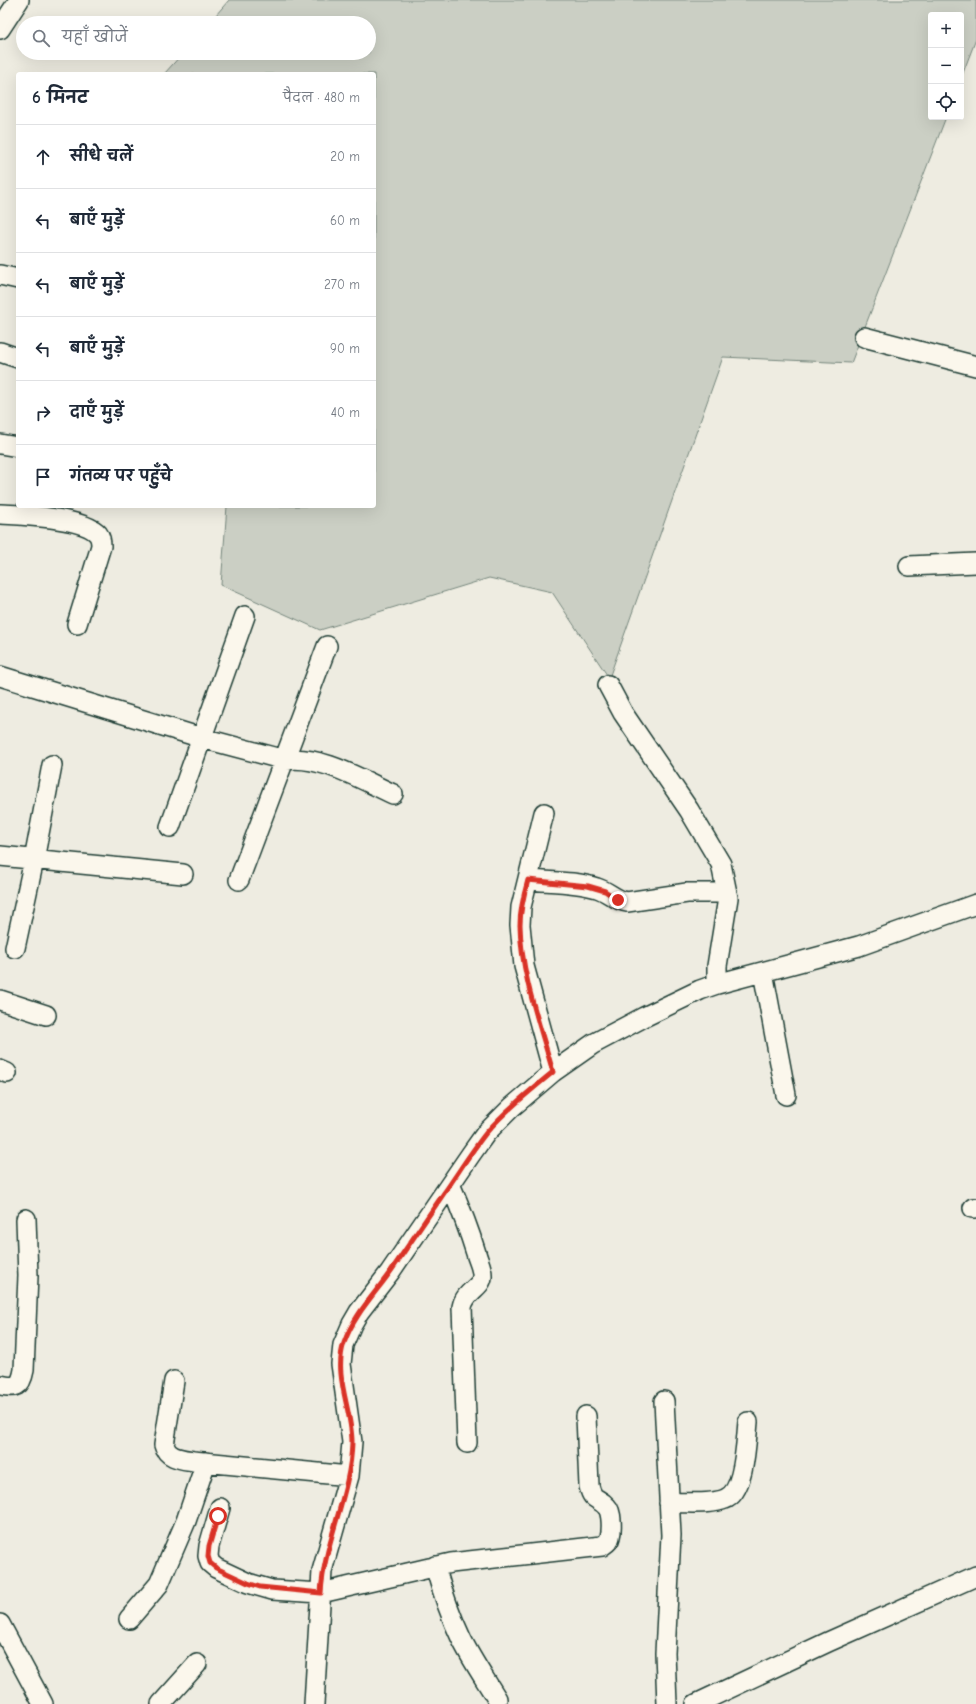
<!DOCTYPE html>
<html lang="hi">
<meta charset="utf-8">
<style>
:root{--surface:#fff;--page:#f6f6f7;--text:#1f2937;--muted:#747a83;--line:#e0e1e3}
body{margin:0;font-family:"Comic Neue","Playpen Sans Deva",sans-serif;background:var(--page);color:var(--text)}
.controls{position:absolute;right:12px;top:12px;display:grid;overflow:hidden;border-radius:4px;box-shadow:0 4px 16px #0002}
.controls button{width:36px;height:36px;display:grid;place-items:center;padding:0;border:0;border-bottom:1px solid var(--line);background:var(--surface);color:var(--text);font:20px sans-serif}
.stop{position:absolute;width:12px;height:12px;margin:-9px;border:3px solid #d93025;border-radius:50%;background:#fff}
.stop.end{background:#d93025;border-color:#fff;box-shadow:0 1px 4px #0008}
.list{margin:0;padding:0;list-style:none}
h2{display:flex;justify-content:space-between;align-items:center;height:52px;margin:0;padding:0 16px;font-size:17px}
h2 small{font-size:13px;font-weight:400;color:var(--muted)}
.list li{display:grid;grid-template-columns:26px 1fr auto;gap:12px;align-items:center;box-sizing:border-box;height:64px;padding:0 16px;border-top:1px solid var(--line)}
.list b{display:block;font-size:15px;white-space:nowrap}
.list em{font-size:13px;font-style:normal;color:var(--muted)}
.icon{flex:none;width:22px;height:22px;fill:none;stroke:currentColor;stroke-width:2;stroke-linecap:round;stroke-linejoin:round}
.map{position:relative;flex:none;width:976px;height:1704px;overflow:hidden}
.search{position:absolute;background:var(--surface);box-shadow:0 4px 16px #0002;left:16px;top:16px;width:360px;height:44px;display:flex;align-items:center;gap:10px;box-sizing:border-box;padding:0 14px;border-radius:22px;color:var(--muted);font-size:15px}
.panel{position:absolute;background:var(--surface);box-shadow:0 4px 16px #0002;left:16px;top:72px;width:360px;height:436px;border-radius:4px}
.map>svg:first-child{display:block}
.green{fill:#cbcfc4;stroke:#75867c}
.lines{fill:none;stroke-linecap:round;stroke-linejoin:round}
.minor-casing{stroke:#1f3d34;stroke-width:22}
.minor{stroke:#fbf7ec;stroke-width:19}
.route{stroke:#d93025;stroke-width:5}
</style>
<div class="map">
<svg width="976" height="1704" viewBox="0 0 976 1704">
<rect width="100%" height="100%" fill="#eeece1"/>
<filter id="ink" filterUnits="userSpaceOnUse"><feTurbulence type="fractalNoise" baseFrequency=".025" numOctaves="2"/><feDisplacementMap in="SourceGraphic" scale="8" xChannelSelector="R" yChannelSelector="G"/><feConvolveMatrix kernelMatrix="1 2 1 2 8 2 1 2 1" color-interpolation-filters="sRGB"/></filter>
<g filter="url(#ink)">
<path class="green" d="M 229,0 L 976,0 L 976,39 L 961,78 L 961,15 L 931,15 L 931,117 L 946,117 L 851,363 L 723,357 L 609,678 L 552,592 L 489,578 L 320,630 L 221,585 L 227,506 L 374,506 L 374,74 L 164,74 L 183,53 L 369,53 L 369,23 L 209,23 Z"/>
<g class="lines">
<g class="minor-casing">
<path id="minor" d="M 0,29 L 19,0
M 0,275 L 18,279
M 864,337 L 976,366
M 0,352 L 18,358
M 0,444 L 18,447
M 0,514 C 21,515 85,518 98,534 C 101,538 101,542 101,546 L 77,624
M 909,566 L 976,563
M 0,676 L 202,738 L 285,760 C 319,754 362,780 393,794
M 608,685 L 623,713 L 689,810 L 721,864 L 728,898 L 717,966 L 717,984
M 544,813 L 521,907 L 520,925 L 524,966 L 553,1072
M 170,827 L 245,616
M 0,856 L 183,874
M 239,880 L 327,646
M 528,880 C 550,882 575,881 597,888 C 608,891 616,901 627,902 L 687,893 L 727,893
M 15,948 L 34,860 L 52,765
M 763,972 L 786,1095
M 0,1000 L 46,1015
M 0,1070 L 7,1073
M 450,1184 C 460,1207 469,1230 476,1253 C 478,1261 483,1269 482,1277 C 481,1288 465,1291 462,1307 L 467,1443
M 973,1208 L 976,1208
M 174,1381 L 164,1445 C 167,1458 181,1459 193,1461 L 349,1476
M 0,1385 C 16,1388 21,1387 24,1370 L 28,1276 L 26,1219
M 664,1401 L 671,1535 L 665,1653 L 667,1704
M 669,1503 C 685,1502 711,1505 725,1499 C 745,1492 746,1441 748,1422
M 220,1508 L 209,1546 L 208,1556 L 210,1563 L 216,1568 L 248,1583 L 272,1590 L 321,1593 L 451,1563 L 602,1546 C 605,1544 609,1542 610,1537 C 612,1530 612,1512 607,1507 C 598,1496 593,1503 589,1486 L 586,1416
M 435,1566 C 442,1591 450,1615 461,1638 C 471,1659 485,1679 497,1699
M 129,1619 L 159,1584 L 186,1521 L 206,1462
M 0,1624 L 43,1704
M 161,1704 L 197,1664
M 314,1704 L 322,1571 L 349,1476 L 352,1442 L 341,1364 L 343,1345 L 352,1324 L 359,1312 L 390,1272 L 471,1154 L 486,1133 L 512,1107 L 553,1072 L 593,1044 L 644,1017 L 700,990 L 717,984 L 859,946 L 976,904
M 696,1704 L 828,1642 L 976,1576"/>
</g>
<use href="#minor" class="minor"/>
</g>
</g>
<g class="lines" filter="url(#ink)">
<path class="route" d="M 218,1516 L 209,1546 L 208,1556 L 210,1563 L 216,1568 L 248,1583 L 260,1587 L 321,1593 C 324,1541 351,1494 352,1442 C 352,1410 333,1375 344,1343 C 354,1314 376,1293 393,1268 C 410,1243 427,1218 444,1193 C 458,1173 471,1152 486,1133 C 506,1110 530,1091 553,1072 C 540,1025 521,975 520,925 C 520,909 524,894 528,880 L 588,886 L 605,891 L 618,900"/>
</g>
</svg>
<div class="controls">
<button>+</button>
<button>−</button>
<button><svg class="icon" aria-label="locate" viewBox="0 0 24 24"><circle cx="12" cy="12" r="6"/><path d="M12 2v4M12 18v4M2 12h4M18 12h4"/></svg></button>
</div>
<div class="stop" style="left:218px;top:1516px"></div>
<div class="stop end" style="left:618px;top:900px"></div>
<div class="search"><svg class="icon" aria-label="search" viewBox="0 0 24 24"><circle cx="10" cy="10" r="6"/><path d="M15 15l6 6"/></svg>यहाँ खोजें</div>
<section class="panel">
<h2>6 मिनट<small>पैदल · 480 m</small></h2>
<ul class="list">
<li><svg class="icon" aria-label="ahead" viewBox="0 0 24 24"><path d="M12 20V5M6 11l6-6 6 6"/></svg><div><b>सीधे चलें</b></div><em>20 m</em></li>
<li><svg class="icon" aria-label="left" viewBox="0 0 24 24"><path d="M17 20v-9H6M10 6l-5 5 5 5"/></svg><div><b>बाएँ मुड़ें</b></div><em>60 m</em></li>
<li><svg class="icon" aria-label="left" viewBox="0 0 24 24"><path d="M17 20v-9H6M10 6l-5 5 5 5"/></svg><div><b>बाएँ मुड़ें</b></div><em>270 m</em></li>
<li><svg class="icon" aria-label="left" viewBox="0 0 24 24"><path d="M17 20v-9H6M10 6l-5 5 5 5"/></svg><div><b>बाएँ मुड़ें</b></div><em>90 m</em></li>
<li><svg class="icon" aria-label="right" viewBox="0 0 24 24"><path d="M7 20v-9h11M14 6l5 5-5 5"/></svg><div><b>दाएँ मुड़ें</b></div><em>40 m</em></li>
<li><svg class="icon" aria-label="arrive" viewBox="0 0 24 24"><path d="M6 21V4h12l-3 4 3 4H6"/></svg><div><b>गंतव्य पर पहुँचे</b></div></li>
</ul>
</section>
</div>
